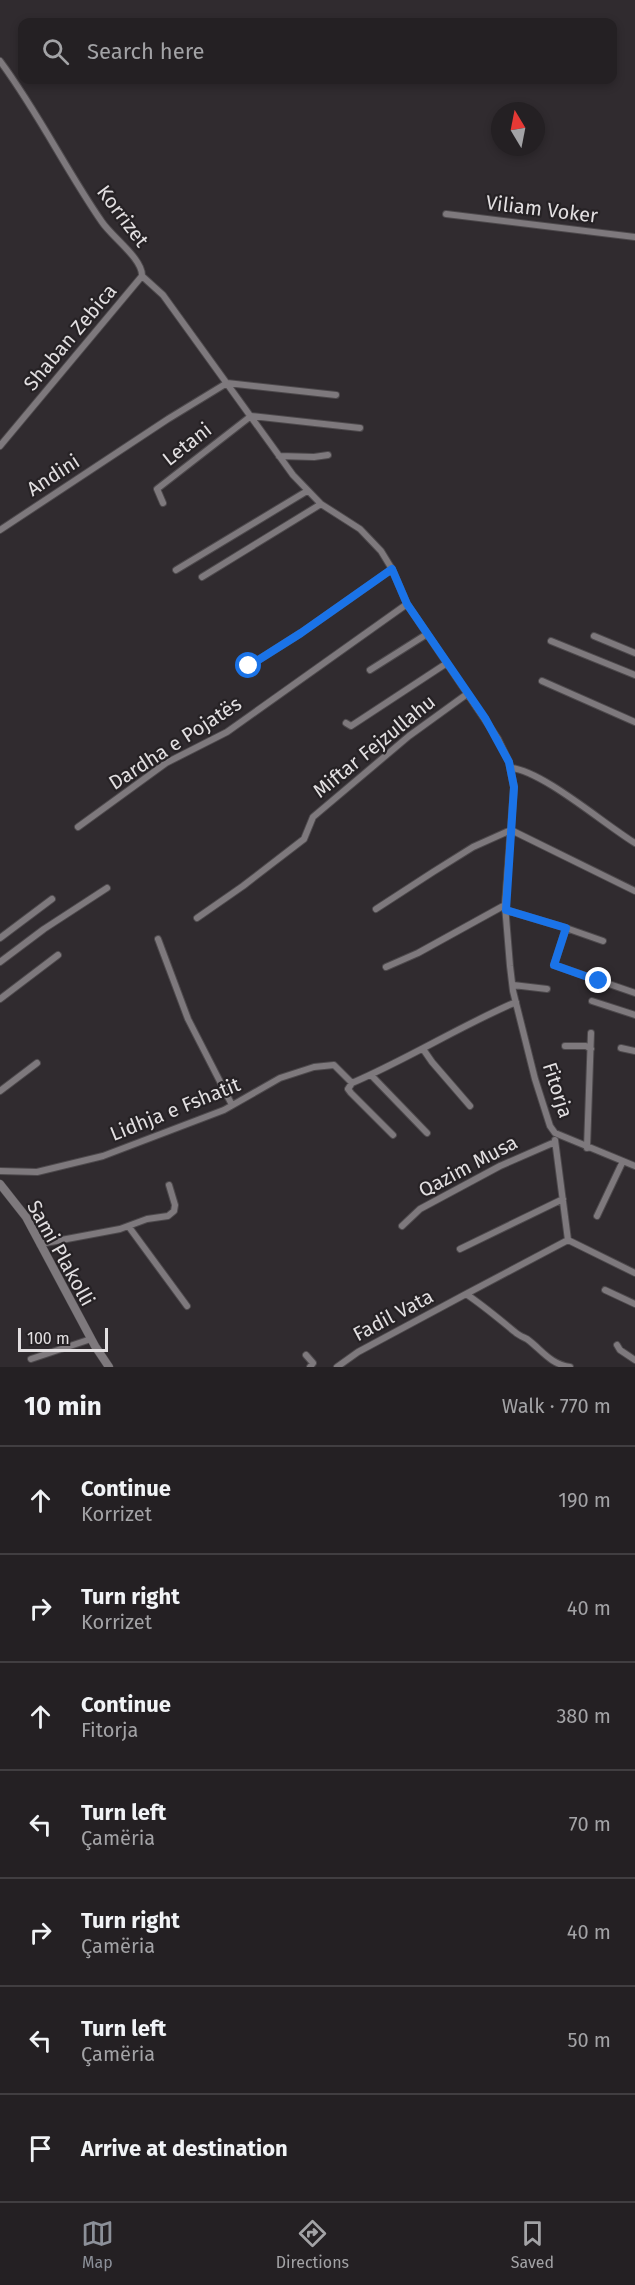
<!DOCTYPE html>
<meta charset="utf-8">
<style>
:root{--surface:#242023;--page:#302d30;--text:#f1f3f6;--muted:#a3a3a6;--line:#413e41;--accent:#8c9099}
body{margin:0;font-family:"Fira Sans",sans-serif;background:var(--page);color:var(--text)}
.compass{position:absolute;left:491px;top:102px;width:54px;height:54px;border-radius:50%;background:var(--surface);box-shadow:0 3px 9px #0003;rotate:350deg}
.scale{position:absolute;left:18px;bottom:15px;width:90px;box-sizing:border-box;padding-left:6px;border:3px solid #e2dfe1;border-top:0;font-size:16px;line-height:21px;white-space:nowrap;color:#e2dfe1;-webkit-text-stroke:4px #262225;paint-order:stroke}
.stop{position:absolute;width:18px;height:18px;margin:-14px;border:4px solid #1a73e8;border-radius:50%;background:#fff}
.stop.end{background:#1a73e8;border-color:#fff;box-shadow:0 2px 6px #0008}
.list{margin:0;padding:0;list-style:none}
h2{display:flex;justify-content:space-between;align-items:center;height:78px;margin:0;padding:0 24px;font-size:26px}
h2 small{font-size:20px;font-weight:400;color:var(--muted)}
.list li{display:grid;grid-template-columns:39px 1fr auto;gap:18px;align-items:center;box-sizing:border-box;height:108px;padding:0 24px;border-top:2px solid var(--line)}
.list b{display:block;font-size:22px;white-space:nowrap}
.list p{margin:0;font-size:20px;white-space:nowrap;color:var(--muted)}
.list em{font-size:20px;font-style:normal;color:var(--muted)}
.icon{flex:none;width:33px;height:33px;fill:none;stroke:currentColor;stroke-width:2;stroke-linecap:round;stroke-linejoin:round}
.map{position:relative;flex:none;width:635px;height:1367px;overflow:hidden}
.search{position:absolute;background:var(--surface);box-shadow:0 3px 9px #0003;left:18px;right:18px;top:18px;height:66px;display:flex;align-items:center;gap:15px;box-sizing:border-box;padding:0 21px;border-radius:12px;color:var(--muted);font-size:22px}
.sheet{height:834px;background:var(--surface)}
nav{display:flex;justify-content:space-around;align-items:center;box-sizing:border-box;height:84px;border-top:2px solid var(--line);background:var(--surface);font-size:16px;color:var(--muted)}
nav a{display:grid;justify-items:center;gap:3px}
nav .on{color:var(--accent)}
.map>svg:first-child{display:block}
.lines{fill:none;stroke-linecap:round;stroke-linejoin:round}
.minor-casing{stroke:#4d494c;stroke-width:8}
.tertiary-casing{stroke:#4d494c;stroke-width:9}
.minor{stroke:#7e797d;stroke-width:6}
.tertiary{stroke:#7e797d;stroke-width:8}
.route{stroke:#1a73e8;stroke-width:8}
.labels{text-anchor:middle;dominant-baseline:central;stroke-width:4.5;stroke-linejoin:round;paint-order:stroke}
.street-label{font-size:20px;fill:#e2dfe1;stroke:#262225}
</style>
<div class="map">
<svg width="635" height="1367" viewBox="0 0 635 1367">
<rect width="100%" height="100%" fill="#302b2f"/>
<g class="lines">
<g class="minor-casing">
<path id="minor" d="M 0,61 C 38,112 66,170 102,222 C 112,237 143,259 142,276 L 163,295 L 293,475 L 321,504 L 360,529 L 381,551 L 392,569 L 407,604 L 498,739 L 509,762 L 514,787 L 505,905 L 510,966 L 513,991 L 535,1079 L 550,1126 L 555,1133 L 635,1166
M 446,214 L 635,237
M 227,383 L 336,395
M 251,416 L 360,428
M 0,446 L 142,276
M 279,456 L 314,457 L 328,455
M 163,503 L 157,489 L 251,416
M 0,530 L 168,419 L 227,383
M 176,570 L 307,491
M 202,577 L 321,504
M 594,636 L 635,653
M 551,641 L 635,675
M 249,666 L 301,633 L 392,569
M 370,670 L 427,634
M 542,681 L 635,722
M 346,723 L 351,726 L 447,663
M 511,768 C 543,771 605,825 635,843
M 78,827 L 166,763 L 227,732 L 407,604
M 511,830 L 635,891
M 376,909 L 433,872 L 473,847 L 511,830
M 506,910 L 566,928
M 197,918 L 243,886 L 304,839 L 313,817 L 409,736 L 467,694
M 0,938 L 52,899
M 158,939 L 188,1019 L 232,1105
M 603,941 L 566,928 L 554,965 L 635,993
M 0,962 L 44,929 L 107,888
M 386,967 L 418,953 L 505,905
M 513,985 L 547,989
M 0,999 L 58,955
M 592,1001 L 635,1015
M 565,1046 L 586,1046 L 591,1049
M 621,1048 L 635,1051
M 423,1049 L 432,1062 L 470,1106
M 371,1075 L 427,1133
M 0,1091 L 37,1063
M 393,1135 L 351,1093 L 348,1089 L 352,1083 C 408,1059 460,1026 516,1002
M 555,1140 L 568,1240
M 587,1148 L 591,1033
M 0,1171 L 37,1172 L 103,1156 L 224,1110 L 280,1078 L 314,1067 L 334,1065 L 352,1083
M 597,1216 L 623,1161
M 402,1226 L 420,1209 L 500,1166 L 555,1142
M 129,1227 L 187,1306
M 568,1240 L 466,1294 C 484,1306 499,1319 515,1332 C 518,1335 523,1337 527,1339 C 542,1350 550,1364 570,1367
M 568,1240 L 635,1273
M 40,1244 L 120,1229 L 147,1219 L 168,1216 L 174,1211 L 175,1205 L 169,1185
M 460,1249 L 563,1199
M 605,1290 L 635,1304
M 617,1345 L 620,1350 L 635,1360
M 306,1355 L 313,1363 L 310,1367
M 31,1359 L 91,1339
M 337,1367 L 358,1352 L 466,1294"/>
</g>
<g class="tertiary-casing">
<path id="tertiary" d="M 0,1184 L 26,1217 L 95,1346 L 109,1367"/>
</g>
<use href="#minor" class="minor"/>
<use href="#tertiary" class="tertiary"/>
</g>
<g class="lines">
<path class="route" d="M 249,666 L 301,633 L 392,569 L 407,604 L 485,718 L 509,762 L 514,787 L 506,910 L 566,928 L 554,965 L 599,981"/>
</g>
<g class="labels">
<g class="street-label">
<text transform="translate(542 209) rotate(7)">Viliam Voker</text>
<text transform="translate(123 216) rotate(53)">Korrizet</text>
<text transform="translate(70 337) rotate(-50)">Shaban Zebica</text>
<text transform="translate(187 444) rotate(-38)">Letani</text>
<text transform="translate(53 475) rotate(-33)">Andini</text>
<text transform="translate(175 743) rotate(-33)">Dardha e Pojatës</text>
<text transform="translate(374 746) rotate(-39)">Miftar Fejzullahu</text>
<text transform="translate(558 1090) rotate(72)">Fitorja</text>
<text transform="translate(175 1109) rotate(-22)">Lidhja e Fshatit</text>
<text transform="translate(468 1166) rotate(-28)">Qazim Musa</text>
<text transform="translate(61 1253) rotate(61)">Sami Plakolli</text>
<text transform="translate(393 1315) rotate(-28)">Fadil Vata</text>
</g>
</g>
</svg>
<svg class="compass" viewBox="-18 -18 36 36"><path d="M0-13l5 13h-10z" fill="#e53935"/><path d="M0 13l5-13h-10z" fill="#a3a3a6"/></svg>
<div class="scale">100 m</div>
<div class="stop" style="left:249px;top:666px"></div>
<div class="stop end" style="left:599px;top:981px"></div>
<div class="search"><svg class="icon" aria-label="search" viewBox="0 0 24 24"><circle cx="10" cy="10" r="6"/><path d="M15 15l6 6"/></svg>Search here</div>
</div>
<section class="sheet">
<h2>10 min<small>Walk · 770 m</small></h2>
<ul class="list">
<li><svg class="icon" aria-label="ahead" viewBox="0 0 24 24"><path d="M12 20V5M6 11l6-6 6 6"/></svg><div><b>Continue</b><p>Korrizet</p></div><em>190 m</em></li>
<li><svg class="icon" aria-label="right" viewBox="0 0 24 24"><path d="M7 20v-9h11M14 6l5 5-5 5"/></svg><div><b>Turn right</b><p>Korrizet</p></div><em>40 m</em></li>
<li><svg class="icon" aria-label="ahead" viewBox="0 0 24 24"><path d="M12 20V5M6 11l6-6 6 6"/></svg><div><b>Continue</b><p>Fitorja</p></div><em>380 m</em></li>
<li><svg class="icon" aria-label="left" viewBox="0 0 24 24"><path d="M17 20v-9H6M10 6l-5 5 5 5"/></svg><div><b>Turn left</b><p>Çamëria</p></div><em>70 m</em></li>
<li><svg class="icon" aria-label="right" viewBox="0 0 24 24"><path d="M7 20v-9h11M14 6l5 5-5 5"/></svg><div><b>Turn right</b><p>Çamëria</p></div><em>40 m</em></li>
<li><svg class="icon" aria-label="left" viewBox="0 0 24 24"><path d="M17 20v-9H6M10 6l-5 5 5 5"/></svg><div><b>Turn left</b><p>Çamëria</p></div><em>50 m</em></li>
<li><svg class="icon" aria-label="arrive" viewBox="0 0 24 24"><path d="M6 21V4h12l-3 4 3 4H6"/></svg><div><b>Arrive at destination</b></div></li>
</ul>
</section>
<nav>
<a class="on"><svg class="icon" aria-label="map" viewBox="0 0 24 24"><path d="M3 6l6-2 6 2 6-2v14l-6 2-6-2-6 2zM9 4v14M15 6v14"/></svg>Map</a>
<a><svg class="icon" aria-label="directions" viewBox="0 0 24 24"><path d="M12 3l9 9-9 9-9-9zM9 14v-3h6M13 9l2 2-2 2"/></svg>Directions</a>
<a><svg class="icon" aria-label="saved" viewBox="0 0 24 24"><path d="M7 4h10v16l-5-4-5 4z"/></svg>Saved</a>
</nav>
